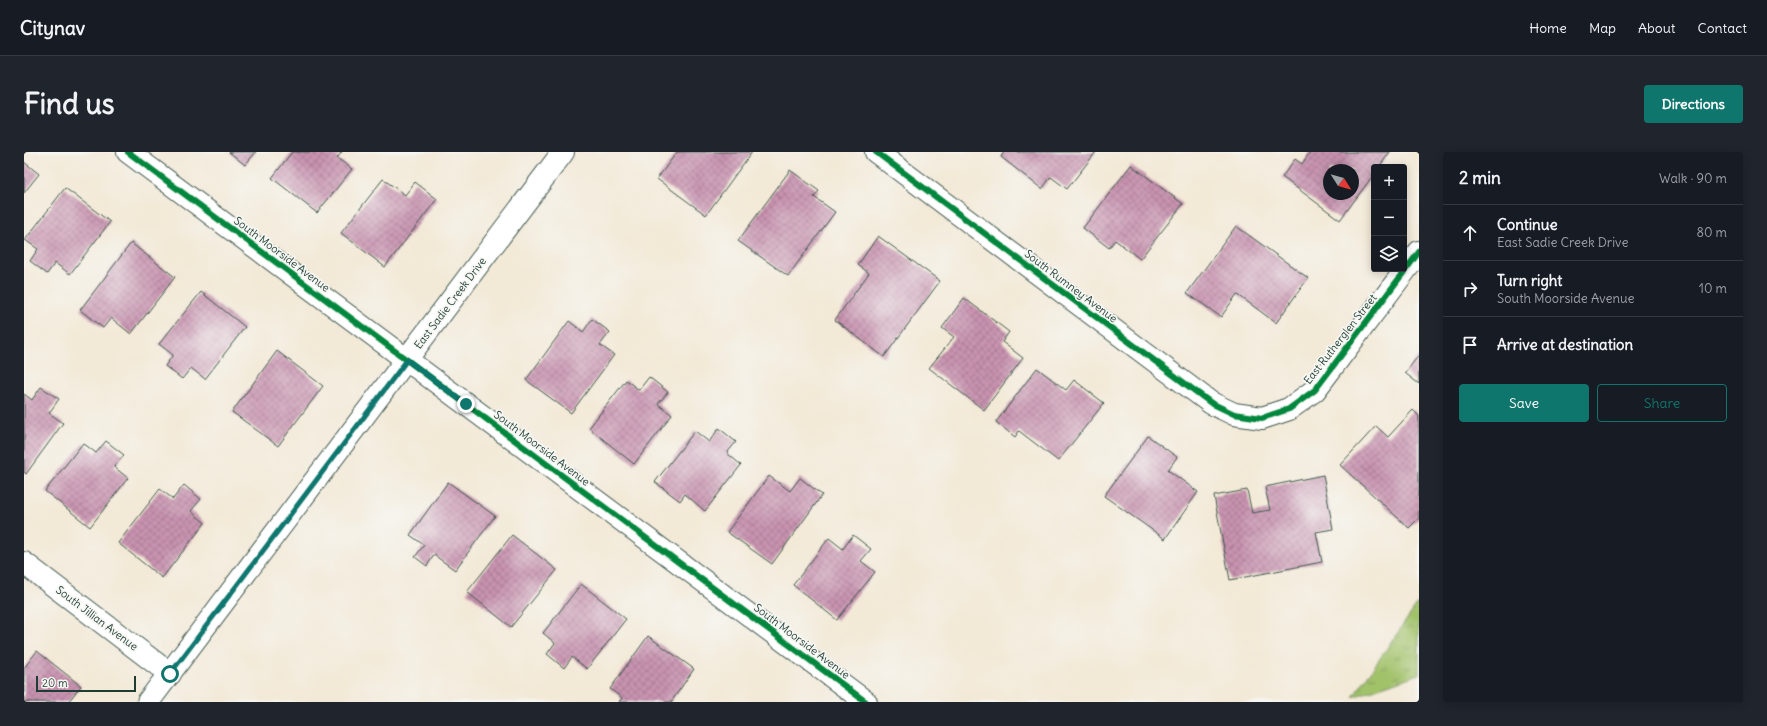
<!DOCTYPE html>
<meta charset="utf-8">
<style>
:root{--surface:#171b24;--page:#20242c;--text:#f1f3f6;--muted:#9ea1a6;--line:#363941;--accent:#0f766e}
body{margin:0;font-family:Delius,sans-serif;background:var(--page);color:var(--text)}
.controls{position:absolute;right:12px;top:12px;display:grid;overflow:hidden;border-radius:4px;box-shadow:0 2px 10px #0003}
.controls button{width:36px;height:36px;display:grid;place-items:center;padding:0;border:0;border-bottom:1px solid var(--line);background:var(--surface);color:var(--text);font:20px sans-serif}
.compass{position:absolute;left:1299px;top:12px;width:36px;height:36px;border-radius:50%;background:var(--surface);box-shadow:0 2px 10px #0003;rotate:127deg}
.scale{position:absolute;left:12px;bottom:10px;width:100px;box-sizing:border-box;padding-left:4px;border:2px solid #1f3d34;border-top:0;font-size:11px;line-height:14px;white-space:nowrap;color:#1f3d34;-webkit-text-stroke:3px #f6f6f2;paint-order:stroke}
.stop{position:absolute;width:12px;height:12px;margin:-9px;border:3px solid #0f766e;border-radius:50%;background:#fff}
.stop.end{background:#0f766e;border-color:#fff;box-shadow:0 1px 4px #0008}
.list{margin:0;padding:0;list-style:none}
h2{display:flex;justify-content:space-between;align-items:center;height:52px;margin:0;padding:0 16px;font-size:17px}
h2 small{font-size:13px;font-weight:400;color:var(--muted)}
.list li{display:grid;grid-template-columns:26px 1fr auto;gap:12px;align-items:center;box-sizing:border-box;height:56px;padding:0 16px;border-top:1px solid var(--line)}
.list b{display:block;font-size:15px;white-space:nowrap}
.list p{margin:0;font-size:13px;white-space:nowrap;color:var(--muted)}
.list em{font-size:13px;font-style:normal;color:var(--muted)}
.actions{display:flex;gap:8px;padding:12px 16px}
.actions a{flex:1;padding:9px 0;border:1px solid var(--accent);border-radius:4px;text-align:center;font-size:14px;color:var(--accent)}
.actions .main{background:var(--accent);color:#fff}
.icon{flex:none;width:22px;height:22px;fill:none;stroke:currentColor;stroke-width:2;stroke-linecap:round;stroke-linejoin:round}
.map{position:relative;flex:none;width:1395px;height:550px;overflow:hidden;border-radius:4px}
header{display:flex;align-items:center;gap:24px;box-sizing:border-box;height:56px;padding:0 20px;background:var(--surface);border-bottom:1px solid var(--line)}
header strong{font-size:19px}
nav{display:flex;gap:22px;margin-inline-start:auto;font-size:14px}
.intro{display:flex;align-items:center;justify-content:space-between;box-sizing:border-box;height:96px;padding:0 24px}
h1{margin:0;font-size:28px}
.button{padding:10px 18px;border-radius:4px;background:var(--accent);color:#fff;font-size:14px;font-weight:700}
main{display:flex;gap:24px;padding:0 24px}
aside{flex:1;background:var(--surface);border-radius:4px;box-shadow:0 2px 10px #0003}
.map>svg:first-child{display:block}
.park{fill:url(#park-tufts);stroke:#60804f}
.building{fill:url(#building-cross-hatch);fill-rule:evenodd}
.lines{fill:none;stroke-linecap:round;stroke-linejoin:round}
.minor-casing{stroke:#3f574c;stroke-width:24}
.minor{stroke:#fff;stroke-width:22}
.cycleway-casing{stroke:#f6f6f2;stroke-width:8}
.cycleway{stroke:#00873e;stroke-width:6}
.route{stroke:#0f766e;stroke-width:5}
.labels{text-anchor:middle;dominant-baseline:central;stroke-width:3.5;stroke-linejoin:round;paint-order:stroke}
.street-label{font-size:11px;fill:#1f3d34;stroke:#f6f6f2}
</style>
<header>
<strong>Citynav</strong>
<nav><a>Home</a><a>Map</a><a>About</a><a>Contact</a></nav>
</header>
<div class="intro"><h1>Find us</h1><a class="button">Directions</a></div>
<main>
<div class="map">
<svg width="1395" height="550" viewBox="0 0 1395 550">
<defs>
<pattern id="park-tufts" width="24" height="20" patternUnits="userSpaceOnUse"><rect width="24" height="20" fill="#a2c26a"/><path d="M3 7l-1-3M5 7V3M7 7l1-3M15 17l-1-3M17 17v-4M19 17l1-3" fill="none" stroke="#839f58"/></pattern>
<pattern id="building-cross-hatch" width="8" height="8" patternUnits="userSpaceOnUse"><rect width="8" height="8" fill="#c993b0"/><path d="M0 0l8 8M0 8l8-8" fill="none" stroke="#a37990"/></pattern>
</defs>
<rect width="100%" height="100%" fill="#f6f6f2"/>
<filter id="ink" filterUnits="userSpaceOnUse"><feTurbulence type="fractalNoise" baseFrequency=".025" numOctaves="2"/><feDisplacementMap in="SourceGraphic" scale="8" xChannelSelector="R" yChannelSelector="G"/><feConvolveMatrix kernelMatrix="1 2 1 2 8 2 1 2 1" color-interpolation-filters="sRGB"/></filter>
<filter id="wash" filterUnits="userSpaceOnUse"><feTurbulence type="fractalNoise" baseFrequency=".012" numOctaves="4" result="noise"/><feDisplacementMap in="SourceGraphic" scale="16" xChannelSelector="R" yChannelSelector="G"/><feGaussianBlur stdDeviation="0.9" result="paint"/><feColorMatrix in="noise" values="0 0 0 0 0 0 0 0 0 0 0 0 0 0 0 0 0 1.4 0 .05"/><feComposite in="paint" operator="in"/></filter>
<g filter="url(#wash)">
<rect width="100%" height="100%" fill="#f3e9d7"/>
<path class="park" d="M 1395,450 L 1395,522 L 1329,545 L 1386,463 Z"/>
<g id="blocks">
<path class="building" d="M 205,0 L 232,0 L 221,13 Z
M 268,0 L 318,0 L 313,6 L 328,17 L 293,61 L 248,26 Z
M 653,0 L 728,0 L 682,63 L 633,27 Z
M 980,0 L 1072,0 L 1043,37 L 1027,25 L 1018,37 L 977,5 Z
M 1286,0 L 1366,0 L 1355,15 L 1350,15 L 1350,22 L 1316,68 L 1258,25 L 1271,7 L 1278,12 ZM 1305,18 L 1329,18 L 1329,42 L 1305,42 Z
M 0,10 L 15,22 L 0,41 Z
M 1107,13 L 1159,52 L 1116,107 L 1091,88 L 1085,96 L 1059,76 Z
M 766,18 L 795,39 L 790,45 L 811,60 L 764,124 L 714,89 Z
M 359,27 L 381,43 L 391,30 L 413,47 L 361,115 L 317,81 Z
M 41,36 L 86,70 L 46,122 L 31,111 L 23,122 L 6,109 L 14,97 L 1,88 Z
M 1212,74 L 1284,126 L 1252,171 L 1213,142 L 1197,165 L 1163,141 Z
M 854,84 L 916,129 L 860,205 L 811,168 L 845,121 L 834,113 Z
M 107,91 L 151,125 L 107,182 L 87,166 L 79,176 L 56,158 Z
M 177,140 L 221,175 L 181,227 L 167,216 L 158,227 L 141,214 L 149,203 L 135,192 Z
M 940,146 L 985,180 L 978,190 L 999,206 L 960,258 L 905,216 L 930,185 L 918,176 Z
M 568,167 L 586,180 L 576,193 L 590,203 L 547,261 L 502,228 L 545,169 L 559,180 Z
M 253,199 L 299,234 L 254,294 L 208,260 Z
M 1395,203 L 1395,232 L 1381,221 Z
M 1013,216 L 1042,238 L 1050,228 L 1080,251 L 1034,309 L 995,279 L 991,285 L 972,270 Z
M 625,225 L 644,240 L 634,252 L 648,263 L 610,312 L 565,276 L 602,228 L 615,238 Z
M 17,235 L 35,247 L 25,261 L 39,271 L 2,322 L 0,320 L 0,242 L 8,248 Z
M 1389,258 L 1395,264 L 1395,366 L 1385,376 L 1316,313 L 1352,274 L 1364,285 Z
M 695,276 L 712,290 L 703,301 L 717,313 L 681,359 L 661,342 L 656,349 L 631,330 L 671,279 L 685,290 Z
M 1124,284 L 1153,305 L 1144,318 L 1174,340 L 1141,387 L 1080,344 Z
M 82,289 L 100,303 L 90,315 L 104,326 L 66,375 L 21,339 L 59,291 L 72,301 Z
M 1299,323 L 1309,377 L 1292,380 L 1298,410 L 1206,428 L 1190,344 L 1223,338 L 1228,361 L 1246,358 L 1241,335 Z
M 745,324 L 766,339 L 776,326 L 798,343 L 748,412 L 703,380 Z
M 424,330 L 471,364 L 431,418 L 410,403 L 403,414 L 391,405 L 400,393 L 386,383 Z
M 160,333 L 177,347 L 167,359 L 181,371 L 138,426 L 94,391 L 136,337 L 149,347 Z
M 488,383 L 533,418 L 487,475 L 443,440 Z
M 829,383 L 847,397 L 837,409 L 851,420 L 813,468 L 769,433 L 805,386 L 819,397 Z
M 557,432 L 602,467 L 563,517 L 548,505 L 540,516 L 523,502 L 531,491 L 519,481 Z
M 624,484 L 670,517 L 647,550 L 595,550 L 598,546 L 586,537 Z
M 13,499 L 57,534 L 44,550 L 0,550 L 0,516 Z"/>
</g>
</g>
<g filter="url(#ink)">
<use href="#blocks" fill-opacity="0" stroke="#3f574c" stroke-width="1"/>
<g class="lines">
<g class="minor-casing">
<path id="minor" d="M 104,0 L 842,550
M 852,0 L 1187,251 L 1210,262 L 1238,266 L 1265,257 L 1291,238 L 1395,100
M 0,411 L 146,522
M 124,550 L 539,0"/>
</g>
<use href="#minor" class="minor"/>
<g class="cycleway-casing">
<path id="cycleway" d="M 104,0 L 842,550
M 852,0 L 1187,251 L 1210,262 L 1238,266 L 1265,257 L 1291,238 L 1395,100"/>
</g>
<use href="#cycleway" class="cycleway"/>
</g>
</g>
<g class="lines" filter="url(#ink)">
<path class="route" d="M 146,522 L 383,208 L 442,252"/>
</g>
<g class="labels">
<g class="street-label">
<text transform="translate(258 102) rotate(37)">South Moorside Avenue</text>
<text transform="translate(1047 134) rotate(37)">South Rumney Avenue</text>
<text transform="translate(426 151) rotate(-53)">East Sadie Creek Drive</text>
<text transform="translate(1316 187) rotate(-52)">East Rutherglen Street</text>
<text transform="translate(518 296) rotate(37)">South Moorside Avenue</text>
<text transform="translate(73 466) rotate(37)">South Jillian Avenue</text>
<text transform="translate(778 489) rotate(37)">South Moorside Avenue</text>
</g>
</g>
</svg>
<div class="controls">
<button>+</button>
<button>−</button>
<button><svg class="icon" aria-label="layers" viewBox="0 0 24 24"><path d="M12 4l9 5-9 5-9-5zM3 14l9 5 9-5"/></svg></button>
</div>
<svg class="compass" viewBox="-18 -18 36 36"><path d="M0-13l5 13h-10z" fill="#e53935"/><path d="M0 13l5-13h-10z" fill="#9ea1a6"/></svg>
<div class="scale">20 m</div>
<div class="stop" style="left:146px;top:522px"></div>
<div class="stop end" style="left:442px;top:252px"></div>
</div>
<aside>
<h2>2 min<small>Walk · 90 m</small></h2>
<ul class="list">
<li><svg class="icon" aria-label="ahead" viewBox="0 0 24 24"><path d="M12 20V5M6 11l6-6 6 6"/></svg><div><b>Continue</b><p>East Sadie Creek Drive</p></div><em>80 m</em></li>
<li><svg class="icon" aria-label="right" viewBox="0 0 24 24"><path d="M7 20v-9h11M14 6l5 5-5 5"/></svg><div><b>Turn right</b><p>South Moorside Avenue</p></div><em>10 m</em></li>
<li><svg class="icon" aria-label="arrive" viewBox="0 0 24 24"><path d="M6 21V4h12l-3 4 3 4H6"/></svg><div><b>Arrive at destination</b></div></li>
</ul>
<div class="actions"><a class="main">Save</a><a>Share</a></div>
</aside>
</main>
